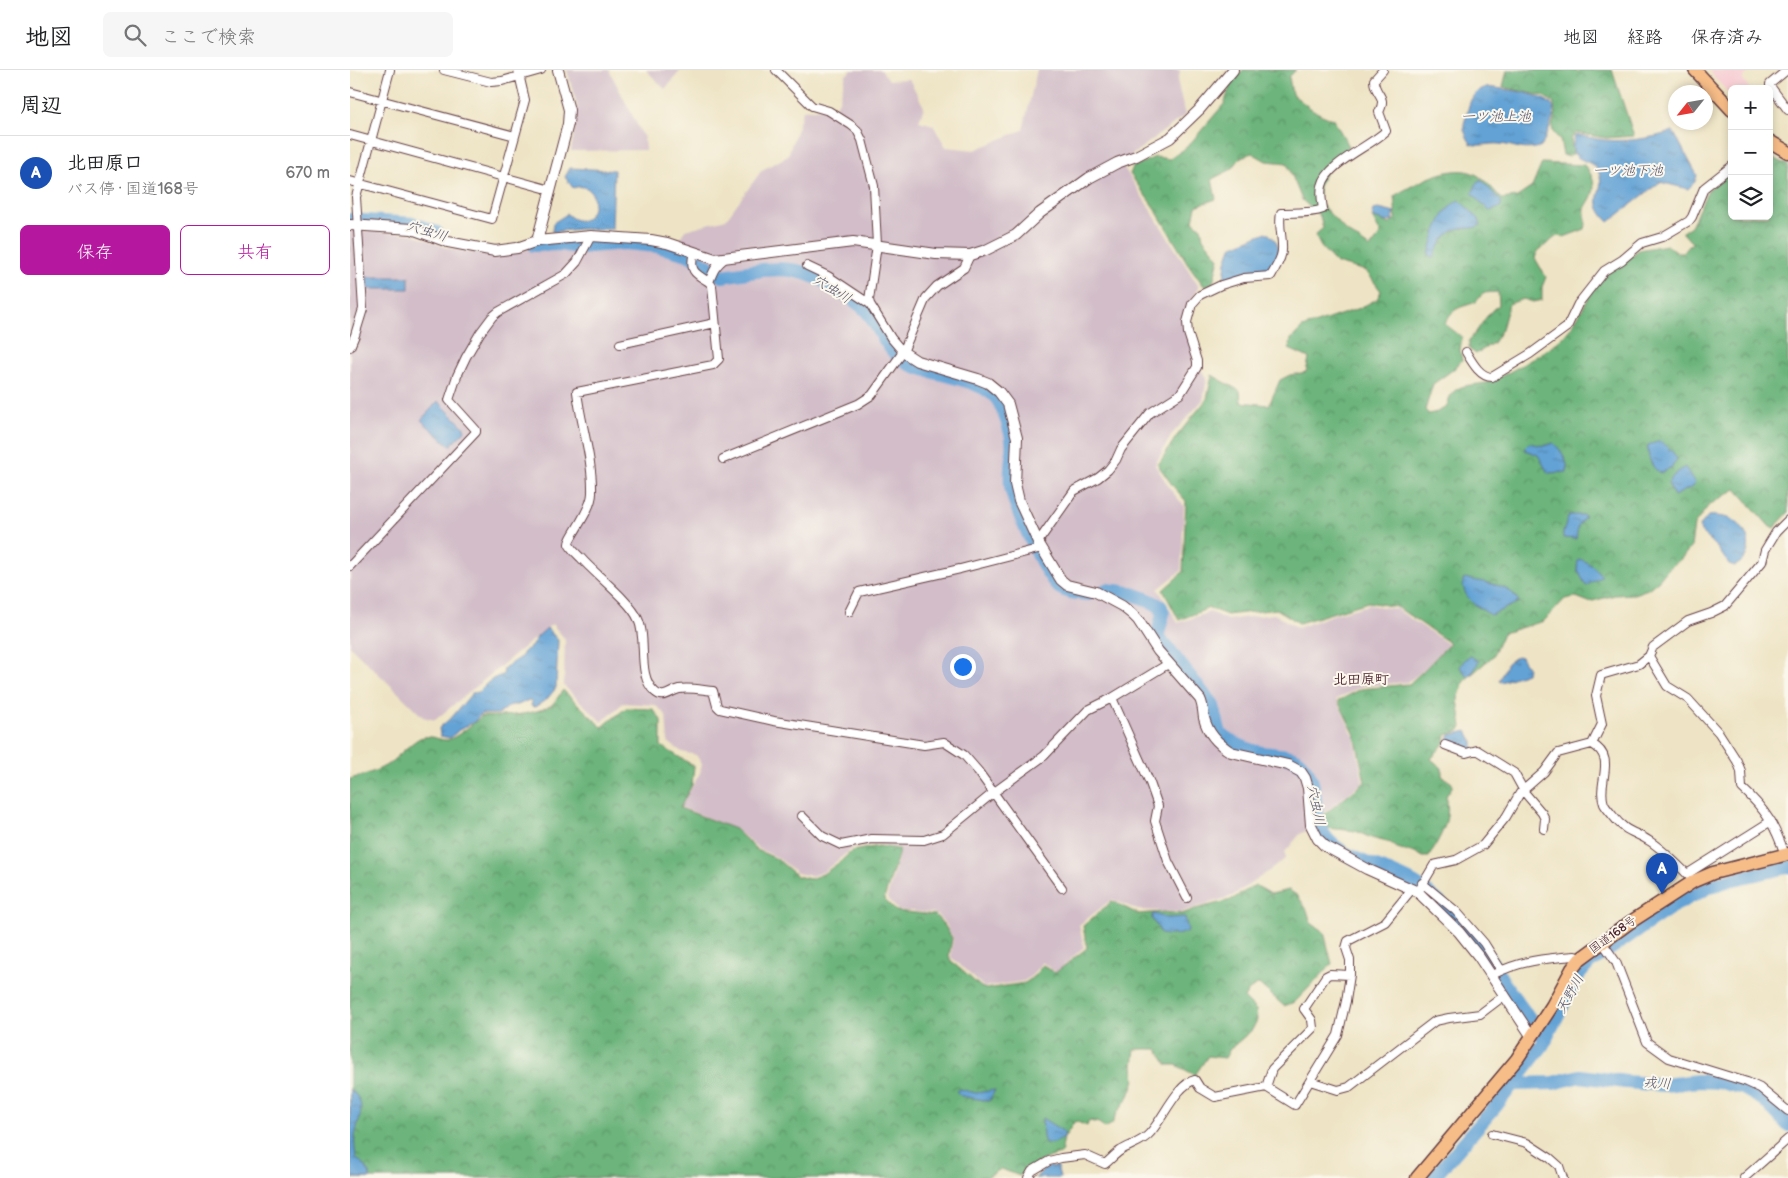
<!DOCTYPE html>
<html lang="ja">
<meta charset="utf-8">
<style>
:root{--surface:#fff;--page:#f6f6f6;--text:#202124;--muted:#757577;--line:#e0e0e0;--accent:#b5179e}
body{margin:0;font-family:"Balsamiq Sans","Klee One",sans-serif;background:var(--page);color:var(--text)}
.controls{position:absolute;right:15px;top:15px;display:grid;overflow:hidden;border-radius:8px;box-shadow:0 2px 8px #0003}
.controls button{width:45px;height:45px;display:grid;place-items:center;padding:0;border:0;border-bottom:1px solid var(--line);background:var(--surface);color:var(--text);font:25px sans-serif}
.compass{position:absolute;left:1318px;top:15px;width:45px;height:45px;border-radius:50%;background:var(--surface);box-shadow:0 2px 8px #0003;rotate:239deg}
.you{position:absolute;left:612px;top:596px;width:18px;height:18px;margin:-12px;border:4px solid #fff;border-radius:50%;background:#1a73e8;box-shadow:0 0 0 8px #1a73e833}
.badge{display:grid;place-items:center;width:32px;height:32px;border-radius:50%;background:var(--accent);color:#fff;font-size:16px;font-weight:700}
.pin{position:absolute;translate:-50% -41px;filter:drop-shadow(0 1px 2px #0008)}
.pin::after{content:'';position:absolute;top:26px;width:18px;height:15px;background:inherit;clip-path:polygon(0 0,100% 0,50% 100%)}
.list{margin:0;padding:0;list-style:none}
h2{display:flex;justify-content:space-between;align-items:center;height:65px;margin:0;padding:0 20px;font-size:21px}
h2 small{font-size:16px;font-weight:400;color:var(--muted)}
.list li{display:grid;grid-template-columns:32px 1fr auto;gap:15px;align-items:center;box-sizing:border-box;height:75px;padding:0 20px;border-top:1px solid var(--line)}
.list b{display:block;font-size:19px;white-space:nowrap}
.list p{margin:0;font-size:16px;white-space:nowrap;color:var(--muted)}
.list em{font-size:16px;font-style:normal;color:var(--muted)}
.actions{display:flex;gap:10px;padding:15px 20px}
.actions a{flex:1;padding:11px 0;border:1px solid var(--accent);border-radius:8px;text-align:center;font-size:18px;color:var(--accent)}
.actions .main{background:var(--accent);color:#fff}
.icon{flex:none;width:28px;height:28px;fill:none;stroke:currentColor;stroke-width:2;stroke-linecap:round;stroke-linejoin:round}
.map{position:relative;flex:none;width:1438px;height:1108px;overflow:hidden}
header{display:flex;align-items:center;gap:30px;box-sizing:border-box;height:70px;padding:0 25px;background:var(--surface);border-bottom:1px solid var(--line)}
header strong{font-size:24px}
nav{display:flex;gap:28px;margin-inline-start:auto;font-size:18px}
.search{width:350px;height:45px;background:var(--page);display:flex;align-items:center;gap:12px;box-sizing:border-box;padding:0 18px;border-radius:8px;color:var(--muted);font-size:19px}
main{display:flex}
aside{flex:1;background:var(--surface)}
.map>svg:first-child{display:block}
.built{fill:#f7cfd4}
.industrial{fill:#d2bdc8}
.forest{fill:url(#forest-crowns);stroke:#5b6a53}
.water{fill:url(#water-ripples);stroke:#566080}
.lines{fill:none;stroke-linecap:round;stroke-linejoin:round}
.river{stroke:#62a2d5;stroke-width:14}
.minor-casing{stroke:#633d42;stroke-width:10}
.tertiary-casing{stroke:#633d42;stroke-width:12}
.trunk-casing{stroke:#633d42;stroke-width:15}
.minor{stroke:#fff;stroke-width:8}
.tertiary{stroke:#fff;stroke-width:10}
.trunk{stroke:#f7bd88;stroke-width:12}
.labels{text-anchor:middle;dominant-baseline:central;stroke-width:4;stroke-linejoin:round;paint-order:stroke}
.street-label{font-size:12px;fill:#4a1f2b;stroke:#fbf7ec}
.water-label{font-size:14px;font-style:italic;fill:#54536f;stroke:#fbf7ec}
.neighbourhood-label{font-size:14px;font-weight:bold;fill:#4a1f2b;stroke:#fbf7ec}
</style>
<header>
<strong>地図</strong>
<div class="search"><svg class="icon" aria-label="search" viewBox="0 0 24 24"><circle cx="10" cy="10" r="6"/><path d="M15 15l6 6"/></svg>ここで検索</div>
<nav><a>地図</a><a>経路</a><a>保存済み</a></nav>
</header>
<main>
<aside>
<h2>周辺<small></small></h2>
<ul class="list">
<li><span class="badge" style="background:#1a4fb4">A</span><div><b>北田原口</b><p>バス停 · 国道168号</p></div><em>670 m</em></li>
</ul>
<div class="actions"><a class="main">保存</a><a>共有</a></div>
</aside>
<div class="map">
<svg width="1438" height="1108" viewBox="0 0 1438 1108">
<defs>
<pattern id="forest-crowns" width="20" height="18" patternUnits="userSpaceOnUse" patternTransform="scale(1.25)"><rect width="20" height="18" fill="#6cb47b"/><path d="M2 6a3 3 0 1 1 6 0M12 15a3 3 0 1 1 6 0" fill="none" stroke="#5b9265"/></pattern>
<pattern id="water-ripples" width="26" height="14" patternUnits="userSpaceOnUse" patternTransform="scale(1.25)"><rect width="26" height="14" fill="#62a2d5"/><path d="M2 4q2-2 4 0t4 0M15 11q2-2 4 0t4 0" fill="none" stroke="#5383ad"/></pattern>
</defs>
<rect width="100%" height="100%" fill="#fbf7ec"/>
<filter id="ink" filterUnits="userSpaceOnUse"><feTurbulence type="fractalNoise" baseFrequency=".02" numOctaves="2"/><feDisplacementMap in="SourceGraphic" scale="10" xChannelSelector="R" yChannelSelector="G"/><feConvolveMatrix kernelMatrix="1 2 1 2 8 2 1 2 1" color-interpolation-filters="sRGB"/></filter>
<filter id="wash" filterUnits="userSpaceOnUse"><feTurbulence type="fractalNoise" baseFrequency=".0096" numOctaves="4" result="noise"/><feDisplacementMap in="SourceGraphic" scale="20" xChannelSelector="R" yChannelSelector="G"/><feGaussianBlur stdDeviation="1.12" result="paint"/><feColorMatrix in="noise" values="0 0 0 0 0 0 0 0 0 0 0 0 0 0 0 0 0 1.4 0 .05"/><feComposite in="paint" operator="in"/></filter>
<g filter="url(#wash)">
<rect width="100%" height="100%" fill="#eee4c5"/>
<path class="built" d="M 1358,0 L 1397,0 L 1399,2 L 1392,9 L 1400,19 L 1382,19 L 1382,27 Z"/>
<path class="industrial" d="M 217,0 L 259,0 L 294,68 L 295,80 L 221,81 L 228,39 Z
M 296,0 L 331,0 L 315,19 Z
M 502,0 L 531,0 L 539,10 L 559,9 L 574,37 L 569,51 L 583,55 L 596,77 L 625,80 L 673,60 L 687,0 L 830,0 L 828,14 L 835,45 L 771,93 L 849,217 L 837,239 L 845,293 L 857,308 L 853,330 L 822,364 L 805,395 L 821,420 L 834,436 L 831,501 L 808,519 L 828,553 L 860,542 L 877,550 L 924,544 L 948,558 L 985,544 L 1019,535 L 1046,539 L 1098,574 L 1073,600 L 1058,612 L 1012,616 L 986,629 L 1004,667 L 1013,712 L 965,750 L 967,755 L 950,764 L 935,782 L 935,789 L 919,801 L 882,826 L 831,842 L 788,840 L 762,829 L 729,855 L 734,877 L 706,902 L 692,892 L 682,905 L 674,911 L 634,917 L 601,887 L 603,868 L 596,854 L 585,843 L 548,840 L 537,828 L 551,778 L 528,774 L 504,777 L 473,802 L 461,806 L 447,803 L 427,787 L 409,779 L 386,759 L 331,737 L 350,703 L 352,694 L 346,685 L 332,682 L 318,672 L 316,645 L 305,635 L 273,633 L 252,652 L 214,616 L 215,569 L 202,554 L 85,650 L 73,647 L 0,576 L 0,160 L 63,164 L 97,178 L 148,186 L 187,177 L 208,175 L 230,178 L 267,174 L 324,182 L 335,160 L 376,149 L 412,100 L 438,86 L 453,40 L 485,37 L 489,31 L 496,5 Z"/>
<path class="forest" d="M 893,0 L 946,0 L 939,7 L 942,24 C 955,34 967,45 983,49 L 999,76 L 989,92 L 978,98 L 969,116 L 969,132 L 996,161 L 1020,178 L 1031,164 L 1022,147 L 1040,154 L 1046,148 L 1044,126 C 1065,114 1103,91 1127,105 C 1136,110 1145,122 1152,129 L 1167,127 L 1182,117 L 1192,93 L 1234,95 C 1243,105 1247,115 1241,128 C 1239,132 1236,136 1235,139 C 1234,146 1238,149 1235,159 L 1214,167 L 1207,166 L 1188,181 L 1185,188 L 1196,207 L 1192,217 L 1192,230 L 1183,232 L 1173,229 L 1159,234 L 1152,259 L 1143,273 L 1126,284 L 1119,279 L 1119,270 C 1130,260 1136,242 1149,235 L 1148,222 L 1133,223 L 1126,232 C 1111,238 1103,236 1095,254 L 1112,267 L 1110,280 L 1112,290 L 1104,299 L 1083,314 L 1075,340 L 1079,344 L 1087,342 L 1097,337 C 1101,309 1125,318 1142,311 C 1159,303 1202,279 1214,266 C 1229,250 1236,228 1250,211 C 1261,197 1276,193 1288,180 L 1317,175 L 1325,182 L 1334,182 L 1342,173 L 1332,162 L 1341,156 L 1358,120 L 1382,100 L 1382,146 L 1419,146 L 1419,86 L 1438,95 L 1438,443 L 1424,458 L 1420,457 L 1386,419 L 1359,435 L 1344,455 L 1341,477 L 1331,489 L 1318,499 L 1309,510 L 1298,519 L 1284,524 L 1265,525 L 1239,532 L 1226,527 L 1215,529 L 1194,551 L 1153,563 L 1143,586 L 1114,611 L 1108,629 L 1112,657 L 1109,661 L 1096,665 L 1095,672 L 1081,689 L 1092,698 L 1092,706 L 1102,713 L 1102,717 L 1096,726 C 1102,751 1090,766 1079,787 L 1073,787 L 1068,784 L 1047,778 L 1041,773 L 1021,768 L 1006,761 L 977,758 L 972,753 L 971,747 L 1015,712 L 1005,665 L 988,631 L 1011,619 L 1059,614 L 1073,601 L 1100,573 L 1047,537 L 1018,532 L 949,553 L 927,539 L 877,545 L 859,538 L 829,550 L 813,520 L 833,502 L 836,431 L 823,416 L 808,395 L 826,367 L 857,329 L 862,305 L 890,321 L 891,332 L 919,335 L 930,310 L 940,305 L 956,302 L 959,288 L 939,279 L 941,269 L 952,258 L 1010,238 L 1027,229 L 1031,221 L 1016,201 L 986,193 L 971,177 L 965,165 L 973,158 L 970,146 L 952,130 L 937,93 L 916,91 L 902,83 L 891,87 L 882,99 L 862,109 L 866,129 L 846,136 L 843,151 L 851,158 L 853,168 L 869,188 L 863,213 L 854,216 L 838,194 L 805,139 L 780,104 L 783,97 L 805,87 L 820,89 L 838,76 L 874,34 L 882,10 Z
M 1157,0 L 1226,0 L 1228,2 L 1230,0 L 1262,0 L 1284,66 L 1256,68 L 1226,63 L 1221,69 L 1223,84 L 1218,87 L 1213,85 L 1210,70 L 1203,62 L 1202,56 L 1206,43 L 1203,32 L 1193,26 L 1153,17 Z
M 213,620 L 252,657 L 276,638 L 303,639 L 311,650 L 311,676 L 344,696 L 342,715 L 330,738 L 385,759 L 407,780 L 427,789 L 447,806 L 460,809 L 473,804 L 490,792 L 502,781 L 529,776 L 550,779 L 534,829 L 546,841 L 585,845 L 595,856 L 602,868 L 599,886 L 602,892 L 631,917 L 636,919 L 675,913 L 684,906 L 693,895 L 705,903 L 737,878 L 733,856 L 762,831 L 788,844 L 813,842 L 832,844 L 845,839 L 881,830 L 905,815 L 921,824 L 939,820 L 948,826 L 957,840 L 961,853 L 974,862 L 982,894 L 945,932 L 934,936 L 909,914 L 899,920 L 894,928 L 906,940 L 907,950 L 902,960 L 880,979 L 875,988 L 858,986 L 845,1005 L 826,995 L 817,995 L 807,979 L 785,979 L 783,996 L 785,1010 L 779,1026 L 767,1043 L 762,1054 L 755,1058 L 749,1053 L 739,1051 L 737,1056 L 725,1051 L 714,1068 L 711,1084 C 695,1088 682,1094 670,1106 L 651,1099 L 635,1108 L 0,1108 L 0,709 C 14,705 28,701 40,693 C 47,687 63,671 70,668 C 80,664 88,670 97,670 C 103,670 127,651 132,646 C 151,647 183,645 200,636 C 205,633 209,625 213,620 Z"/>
<path class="water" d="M 1137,17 C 1151,19 1202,23 1204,40 C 1205,47 1195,68 1192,76 C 1173,83 1166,75 1149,74 C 1139,73 1130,77 1121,74 C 1118,69 1115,64 1114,59 C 1113,53 1116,49 1117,43 C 1120,30 1123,21 1137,17 Z
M 1323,61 L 1347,105 L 1345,112 L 1338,119 L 1310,112 L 1259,152 C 1235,129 1258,121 1248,101 C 1241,86 1215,95 1225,66 L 1228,65 C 1234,66 1241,68 1247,69 C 1268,73 1304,69 1323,61 Z
M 220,98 L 264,100 L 262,159 L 229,159 L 202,162 L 203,153 L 217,144 C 245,170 257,107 223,118 L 215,107 Z
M 1131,110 L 1151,131 L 1151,136 L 1147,139 L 1139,141 L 1122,123 L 1128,111 Z
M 1109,130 L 1129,149 L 1131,155 C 1123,160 1116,157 1107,159 C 1096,162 1089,177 1083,187 L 1081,187 L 1079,184 C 1084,166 1091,139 1109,130 Z
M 1029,139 L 1045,143 L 1042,151 L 1037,152 L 1024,148 L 1022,143 L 1023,140 Z
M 916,162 C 934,174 930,186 919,203 L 883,206 L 874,210 L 876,192 L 881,177 Z
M 17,207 L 59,207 L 59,219 L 17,219 Z
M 88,331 L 114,357 L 115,361 L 100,376 L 71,350 Z
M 1310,371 L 1322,381 L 1327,389 L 1322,397 L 1311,403 C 1301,399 1297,385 1298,375 Z
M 1179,373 L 1194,376 L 1203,373 C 1211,379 1219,392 1217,402 L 1198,403 L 1188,385 L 1175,380 L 1175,377 Z
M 1335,397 L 1345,413 L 1342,417 L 1324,426 L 1318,413 L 1324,405 Z
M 1219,445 L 1234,445 L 1235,446 L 1228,456 L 1226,469 L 1213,468 L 1213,462 Z
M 1358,446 C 1365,445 1379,447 1385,451 C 1401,463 1405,486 1385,496 L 1379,494 L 1368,479 L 1352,463 L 1349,457 Z
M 1228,489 C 1237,490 1245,498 1252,506 L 1236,516 L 1227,499 Z
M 1115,508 C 1131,513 1161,513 1169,532 L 1141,545 C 1127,537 1112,528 1113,510 Z
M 197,558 L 208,570 L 206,618 L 197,629 L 185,637 L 181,636 L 182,631 L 179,630 L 168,635 L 161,635 L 148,644 L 131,644 L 124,652 L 109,660 L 100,668 L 90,666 L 89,658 L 103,646 L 122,623 L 129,622 C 135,614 143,607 153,605 L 154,598 L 172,586 L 174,581 L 181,577 L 187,567 Z
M 1120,586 L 1129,591 L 1123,602 L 1117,606 L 1110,597 L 1115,589 Z
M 1167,586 L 1171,587 L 1178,598 L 1177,603 L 1151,612 L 1149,611 L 1157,593 Z
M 1117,661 L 1123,672 L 1123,680 C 1114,680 1103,677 1098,669 L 1100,665 Z
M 804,844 L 816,848 L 835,847 L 838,861 C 832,865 819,866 812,864 L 802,849 L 802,845 Z
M 0,1019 C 19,1035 8,1047 5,1067 C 4,1073 5,1080 6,1087 L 16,1097 L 21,1108 L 0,1108 Z
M 610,1019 L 626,1023 L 645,1020 L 639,1031 L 611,1026 L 606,1021 Z
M 692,1048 L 714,1062 L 714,1068 L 704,1073 L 695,1073 L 693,1067 Z
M 701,1096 L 702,1098 L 707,1096 L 710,1108 L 685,1108 L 692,1101 Z"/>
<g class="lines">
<path class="river" d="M 0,150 L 64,154 L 87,163
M 184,175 L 210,174 L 229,177 L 274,173 L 307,176 L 338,184 L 372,206 C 423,199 446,190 492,222 C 500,227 509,233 516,240 C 530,258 537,282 558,293 C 580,305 634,308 648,330 C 653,338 661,361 662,369 C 664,384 659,400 661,415 C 662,432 696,507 709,517 C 717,523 729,523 738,524
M 756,520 C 777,521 794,526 811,537 L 813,544 L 807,568 L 819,580 L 863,636 L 870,664 C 881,672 893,679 907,682 C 916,684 941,685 947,690 C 976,713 956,749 980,772 C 1006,796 1046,799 1074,820 C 1097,837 1120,864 1137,886 C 1144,895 1149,906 1155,915 C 1168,934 1182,952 1196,970
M 1163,1014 L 1203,1013 L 1230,1006 L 1276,1012 L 1315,1015 L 1347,1011 L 1371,1012 L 1393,1018 L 1414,1030 L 1438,1055
M 1083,1108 L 1145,1037 L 1192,976 L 1227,907 L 1239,893 L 1323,836 L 1361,816 L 1379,810 L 1438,797"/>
</g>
</g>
<g filter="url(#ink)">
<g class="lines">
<g class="minor-casing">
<path id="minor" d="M 94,0 L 141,12 L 152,11 L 191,0
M 426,0 L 462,36 L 479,41 L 501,55 L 507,60 L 512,70 L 524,116 L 527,175 L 519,230 L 520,234 L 541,268 L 553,282
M 1437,0 L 1420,14 L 1420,16 L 1438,40
M 0,22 L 165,66
M 0,65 L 201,120
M 0,111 L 142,149 L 175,30 L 168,0
M 344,182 C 339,201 344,203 359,212
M 374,189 C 365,196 363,202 359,212 L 362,216 L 369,289 L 363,295 L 227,322 C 231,355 243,389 242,423 C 242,440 218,468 219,474 C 221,479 227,484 231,488 C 245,504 281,532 288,549 C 298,570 286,605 305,622 C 314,630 320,621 329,619 C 340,617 352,620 363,621 L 367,636 L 370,639 L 424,651 L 574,675 L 594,672 L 614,685 L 628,701 L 712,818
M 457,196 L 478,206 L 520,234
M 270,274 L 365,253
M 0,277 L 5,265 L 13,239 L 6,127 L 40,0
M 1116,282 C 1122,292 1130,307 1142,307 L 1180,284 L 1217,257 L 1228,234 L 1254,201 L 1272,190 L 1292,173 L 1312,167 L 1339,151 L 1342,147 L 1354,118 L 1382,96
M 373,389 L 508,334 L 522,325 L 553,282 L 576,228 L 587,216 L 614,198 L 620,185
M 688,472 L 724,421 L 748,408 L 758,400 L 766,390 L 771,379 L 800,343 L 830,324 L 847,297 L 847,291 L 838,263 L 837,252 L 842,234 L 850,225 L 871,215 L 894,208 L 921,206 C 925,198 932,189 932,180 C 933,167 928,156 931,143 C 946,142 960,144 973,139 C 972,132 970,123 972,116 C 977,93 1019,77 1036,61 L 1029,42 C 1038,25 1024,25 1024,10 L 1033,0
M 0,496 L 126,362 L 126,360 L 99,330 L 107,306 L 116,287 L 130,263 L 142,247 L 148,242 L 216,204 L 227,192 L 241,166
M 499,542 L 509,522 L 610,499 L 692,478
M 1299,586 L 1317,616 L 1338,629 L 1369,663 L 1387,691 L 1391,701 L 1392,718 C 1415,739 1425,755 1435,785
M 762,628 L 800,713 L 808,736 L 805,751 L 818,791 L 837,828
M 1242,674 L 1252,654 L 1246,626 L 1251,605 L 1289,594 L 1299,586 L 1303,577 L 1338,551 L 1361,543 L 1375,536 L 1412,492 L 1415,480 L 1426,462 L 1438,450
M 1095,675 L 1116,683 L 1127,680 L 1164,703 L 1175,723 L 1192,743 L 1195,749 L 1194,759
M 452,746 L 472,766 L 491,775 L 522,769 L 574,770 L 593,764 L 643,723 L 694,686 L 738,640 L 762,628 L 818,594
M 1337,804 L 1421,751
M 1072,813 L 1106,841 L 1134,873 L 1151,900
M 1068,822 L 1084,795 L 1106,790 L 1133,775 L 1156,747 L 1170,723 L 1194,702 L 1208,683 L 1242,674 C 1268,688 1246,713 1254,734 C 1256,738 1260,742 1263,746 C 1277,764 1285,761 1301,772 C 1317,783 1330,797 1344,811
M 1252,872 L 1266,892 L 1297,972 L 1319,988 L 1397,1012 L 1410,1018 L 1438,1041
M 1142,905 C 1169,891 1196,888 1225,886 L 1230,889
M 960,1011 L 988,1020 L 999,1017 L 1085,951 L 1099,948 L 1130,944 L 1155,925
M 916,1017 L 922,999 L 963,958 L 962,950 L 954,939 L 976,906 L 980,904 L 1000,905
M 1142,1064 L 1177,1073 L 1200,1088 L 1209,1096 L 1213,1108
M 678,1108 L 682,1101 L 699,1091 L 711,1088 L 735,1085 L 755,1094 C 760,1090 764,1085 770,1081 C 779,1075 793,1072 800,1063 C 813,1049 827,1014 845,1010 L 850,1018 L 865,1027 L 916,1017 L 945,1035 L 988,965 L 996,931 L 1000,905 L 1000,890 L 996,878 L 998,871 L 1035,852 L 1062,819
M 1394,1108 L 1438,1069"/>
</g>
<g class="tertiary-casing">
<path id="tertiary" d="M 0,155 L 62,159 L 98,172 L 145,181 L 167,178 L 187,171 L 241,166 L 301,170 L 317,173 L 365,189 L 503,172 L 586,184 L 620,185 L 636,180 L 666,165 L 690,143 L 739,108 L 767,93 L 786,86 L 820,68 L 849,40 L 883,0
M 187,171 L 218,54 L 219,40 L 208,0
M 553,282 L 567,291 L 628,309 L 638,313 L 649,322 L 658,334 L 667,368 L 665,414 L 669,431 L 688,472 L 711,510 L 717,515 L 746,522 L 772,536 L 782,544 L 788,550 L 808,581 L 850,629 C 853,635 853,641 854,648 C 858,664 868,674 881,682 L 938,695 L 951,702 L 955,708 L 958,718 L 961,755 L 968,769 L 975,776 L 1017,799 L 1068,822 L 1073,827 L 1109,862 L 1129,887 L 1182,967"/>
</g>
<g class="trunk-casing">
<path id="trunk" d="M 1345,0 L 1382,40
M 1419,71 L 1438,82
M 1067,1108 L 1167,989 L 1202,936 L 1222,899 L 1230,889 L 1279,853 L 1344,811 L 1363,803 L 1438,784"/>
</g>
<use href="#minor" class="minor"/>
<use href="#tertiary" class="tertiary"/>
<use href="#trunk" class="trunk"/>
</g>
</g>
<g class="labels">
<g class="street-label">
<text transform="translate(1263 865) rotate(-36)">国道168号</text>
</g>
<g class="water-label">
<text x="1146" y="46">一ツ池上池</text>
<text x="1278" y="100">一ツ池下池</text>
<text transform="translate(77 161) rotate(17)">穴虫川</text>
<text transform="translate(482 219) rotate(31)">穴虫川</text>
<text transform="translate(966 735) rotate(78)">穴虫川</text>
<text transform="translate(1220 924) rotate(-61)">天野川</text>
<text transform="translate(1307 1013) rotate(4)">戎川</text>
</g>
<g class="neighbourhood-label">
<text x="1011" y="609">北田原町</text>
</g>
</g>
</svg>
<div class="controls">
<button>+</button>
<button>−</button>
<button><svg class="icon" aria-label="layers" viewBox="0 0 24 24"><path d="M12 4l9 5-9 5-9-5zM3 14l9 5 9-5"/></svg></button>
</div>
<svg class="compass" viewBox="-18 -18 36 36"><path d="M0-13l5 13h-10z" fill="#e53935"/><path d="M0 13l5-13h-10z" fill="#757577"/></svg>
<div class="you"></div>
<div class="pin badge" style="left:1312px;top:824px;background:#1a4fb4">A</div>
</div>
</main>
